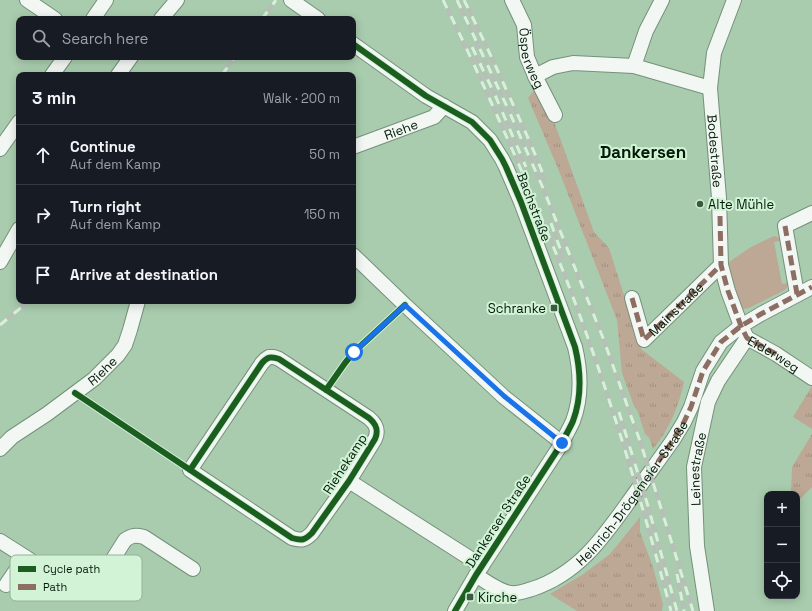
<!DOCTYPE html>
<meta charset="utf-8">
<style>
:root{--surface:#171b24;--page:#242831;--text:#f1f3f6;--muted:#9ea1a6;--line:#363941}
body{margin:0;font-family:"Space Grotesk",sans-serif;background:var(--page);color:var(--text)}
.controls{position:absolute;right:12px;bottom:12px;display:grid;overflow:hidden;border-radius:8px;box-shadow:0 2px 10px #0003}
.controls button{width:36px;height:36px;display:grid;place-items:center;padding:0;border:0;border-bottom:1px solid var(--line);background:var(--surface);color:var(--text);font:20px sans-serif}
.stop{position:absolute;width:12px;height:12px;margin:-9px;border:3px solid #1a73e8;border-radius:50%;background:#fff}
.stop.end{background:#1a73e8;border-color:#fff;box-shadow:0 1px 4px #0008}
.list{margin:0;padding:0;list-style:none}
h2{display:flex;justify-content:space-between;align-items:center;height:52px;margin:0;padding:0 16px;font-size:17px}
h2 small{font-size:13px;font-weight:400;color:var(--muted)}
.list li{display:grid;grid-template-columns:26px 1fr auto;gap:12px;align-items:center;box-sizing:border-box;height:60px;padding:0 16px;border-top:1px solid var(--line)}
.list b{display:block;font-size:15px;white-space:nowrap}
.list p{margin:0;font-size:13px;white-space:nowrap;color:var(--muted)}
.list em{font-size:13px;font-style:normal;color:var(--muted)}
.icon{flex:none;width:22px;height:22px;fill:none;stroke:currentColor;stroke-width:2;stroke-linecap:round;stroke-linejoin:round}
.map{position:relative;flex:none;width:812px;height:611px;overflow:hidden}
.search{position:absolute;background:var(--surface);box-shadow:0 2px 10px #0003;left:16px;top:16px;width:340px;height:44px;display:flex;align-items:center;gap:10px;box-sizing:border-box;padding:0 14px;border-radius:8px;color:var(--muted);font-size:15px}
.panel{position:absolute;background:var(--surface);box-shadow:0 2px 10px #0003;left:16px;top:72px;width:340px;height:232px;border-radius:8px}
.map>svg:first-child{display:block}
.grass{fill:url(#grass-tufts)}
.green{fill:#bda795}
.lines{fill:none;stroke-linecap:round;stroke-linejoin:round}
.minor-casing{stroke:#75917a;stroke-width:16}
.minor{stroke:#f2f7f3;stroke-width:14}
.rail-casing{stroke:#b6c0b7;stroke-width:4.5}
.rail{stroke:#d3f3d7;stroke-width:3;stroke-dasharray:9;stroke-linecap:butt}
.quiet{stroke:#8d6e63;stroke-width:5;stroke-dasharray:10 5;stroke-linecap:butt}
.cycleway-casing{stroke:#d3f3d7;stroke-width:8}
.cycleway{stroke:#1b5e20;stroke-width:6}
.route{stroke:#1a73e8;stroke-width:5}
.poi-dot{fill:#3c5941;stroke:#d3f3d7;stroke-width:1.5}
.labels{text-anchor:middle;dominant-baseline:central;stroke-width:4;stroke-linejoin:round;paint-order:stroke}
.street-label{font-size:13px;fill:#021b07;stroke:#d3f3d7}
.poi-label{font-size:13px;fill:#021b07;stroke:#d3f3d7;text-anchor:start}
.district-label{font-size:17px;font-weight:bold;fill:#021b07;stroke:#d3f3d7}
.key{fill:#d3f3d7;stroke:#94b299;stroke-width:1}
.key-label{font-size:11px;fill:#021b07}
</style>
<div class="map">
<svg width="812" height="611" viewBox="0 0 812 611">
<defs>
<pattern id="grass-tufts" width="24" height="20" patternUnits="userSpaceOnUse"><rect width="24" height="20" fill="#bda795"/><path d="M3 7l-1-3M5 7V3M7 7l1-3M15 17l-1-3M17 17v-4M19 17l1-3" fill="none" stroke="#a18f7f"/></pattern>
</defs>
<rect width="100%" height="100%" fill="#a9ccae"/>
<path class="grass" d="M 536,88 L 552,116 L 594,232 L 609,248 L 641,349 L 684,382 C 679,406 669,430 653,449 L 649,437 L 645,434 L 638,412 L 634,406 L 622,373 L 617,320 L 557,166 L 528,98 Z
M 812,386 L 812,429 L 793,417 Z
M 812,434 L 812,487 L 801,498 L 797,504 L 797,494 L 791,494 L 792,467 Z
M 640,517 L 640,532 L 653,567 L 663,604 L 662,611 L 577,611 L 550,594 L 582,575 L 610,554 Z"/>
<path class="green" d="M 774,236 C 778,237 779,237 780,241 L 774,242 L 782,284 L 788,283 L 787,287 L 785,290 L 749,308 L 744,309 L 740,305 L 729,266 L 729,262 L 751,247 Z"/>
<g class="lines">
<g class="minor-casing">
<g id="minor">
<path d="M 27,0 L 55,19"/>
<path d="M 291,0 L 318,19"/>
<path id="s1" d="M 512,0 L 524,25 L 527,57 L 535,76 L 555,115"/>
<path id="s2" d="M 734,0 L 714,53 L 710,88 L 719,198 L 721,265 L 728,291 L 741,326 L 747,338 L 776,354 L 812,378"/>
<path d="M 93,19 L 106,0"/>
<path d="M 161,19 L 177,0"/>
<path d="M 353,44 L 426,96 L 472,122 L 490,140 L 502,159 L 506,167 L 521,202 L 575,347 C 581,372 582,397 573,421 C 570,428 565,436 562,443 L 476,575 L 455,611"/>
<path d="M 634,66 L 646,31 L 662,0"/>
<path d="M 52,75 L 65,57"/>
<path d="M 118,75 L 131,57"/>
<path d="M 535,76 L 553,67 L 573,63 L 634,66 L 710,88"/>
<path id="s3" d="M 353,147 L 434,117 L 444,106"/>
<path d="M 0,149 L 19,122"/>
<path d="M 353,255 L 405,305 L 504,397 L 562,443"/>
<path d="M 0,262 L 19,229"/>
<path d="M 797,294 L 785,226 L 812,213"/>
<path d="M 632,298 L 644,340 L 721,265"/>
<path d="M 269,357 L 274,357 L 279,359 L 369,418 C 376,424 379,430 375,439 L 349,481 L 312,533 C 305,540 302,541 292,538 L 190,470 L 262,363 L 266,359 Z"/>
<path id="s4" d="M 0,449 L 12,437 L 47,414 L 94,379 L 118,355 L 125,345 L 130,330 L 138,301"/>
<path d="M 349,481 L 482,566"/>
<path d="M 0,541 L 55,576 L 84,591 L 91,591 L 96,586 L 125,540 C 132,535 136,535 144,537 L 193,569"/>
<path id="s5" d="M 476,575 C 485,581 500,592 511,593 C 519,594 525,591 532,589 C 578,574 603,538 630,500 C 644,480 659,460 673,440 L 684,422 L 691,407 L 703,371 L 721,342 L 741,326 L 761,314 L 812,287"/>
<path d="M 6,585 L 25,557"/>
<path id="s6" d="M 707,611 L 697,546 L 694,467 L 708,402 L 718,381 L 747,338"/>
</g>
</g>
<use href="#minor" class="minor"/>
<g class="rail-casing">
<path id="rail" d="M 443,0 C 466,46 487,93 508,140 C 528,185 547,230 565,276 C 607,385 641,498 671,611
M 457,0 L 509,111 L 543,188 L 603,338 L 641,444 L 693,611
M 464,0 C 484,40 502,80 520,120 C 529,140 538,160 545,180
M 262,19 L 276,0
M 472,47 L 495,95 L 526,167
M 222,75 L 235,57
M 551,223 L 563,257
M 0,325 L 29,301
M 619,412 L 648,506 L 677,611
M 677,574 L 684,611"/>
</g>
<use href="#rail" class="rail"/>
<g class="quiet">
<path d="M 720,216 L 721,265 L 728,291 L 741,326 L 747,338 L 776,354"/>
<path d="M 785,226 L 797,294"/>
<path id="s7" d="M 632,298 L 644,340 L 721,265"/>
<path d="M 658,462 L 673,440 L 684,422 L 691,407 L 703,371 L 721,342 L 741,326 L 761,314 L 812,287"/>
</g>
<g class="cycleway-casing">
<path id="cycleway" d="M 353,44 L 426,96 L 472,122 L 490,140 L 502,159 L 506,167 L 521,202 L 575,347 C 581,372 582,397 573,421 C 570,428 565,436 562,443 L 476,575 L 455,611
M 326,390 L 345,363 L 354,352 L 405,305
M 75,393 L 292,538 C 302,541 305,540 312,533 L 349,481 L 375,439 C 379,430 376,424 369,418 L 279,359 C 271,356 267,357 262,363 L 190,470"/>
</g>
<use href="#cycleway" class="cycleway"/>
</g>
<g class="lines">
<path class="route" d="M 354,352 L 405,305 L 504,396 L 562,443"/>
</g>
<g class="poi-dot">
<circle cx="700" cy="204" r="4"/>
<rect x="550" y="304" width="8" height="8" rx="2"/>
<rect x="466" y="593" width="8" height="8" rx="2"/>
</g>
<g class="labels">
<g class="street-label">
<text stroke="none"><textPath href="#s1" startOffset="62">Ösperweg</textPath></text>
<text stroke="none"><textPath href="#s3" startOffset="51">Riehe</textPath></text>
<text stroke="none"><textPath href="#s2" startOffset="155">Bodestraße</textPath></text>
<text transform="translate(534 207) rotate(69)">Bachstraße</text>
<text stroke="none"><textPath href="#s7" startOffset="88">Mainstraße</textPath></text>
<text stroke="none"><textPath href="#s2" startOffset="378">Eiderweg</textPath></text>
<text stroke="none"><textPath href="#s4" startOffset="129">Riehe</textPath></text>
<text transform="translate(345 464) rotate(-57)">Riehekamp</text>
<text stroke="none"><textPath href="#s6" startOffset="143">Leinestraße</textPath></text>
<text stroke="none"><textPath href="#s5" startOffset="203">Heinrich-Drögemeier-Straße</textPath></text>
<text transform="translate(498 521) rotate(-57)">Dankerser Straße</text>
</g>
<g class="poi-label">
<text x="708" y="204">Alte Mühle</text>
<text x="546" y="308" text-anchor="end">Schranke</text>
<text x="478" y="597">Kirche</text>
</g>
<g class="district-label">
<text x="643" y="152">Dankersen</text>
</g>
</g>
<rect x="10" y="555" width="132" height="46" rx="6" class="key"/>
<rect x="18" y="566" width="18" height="6" fill="#1b5e20"/>
<rect x="18" y="584" width="18" height="6" fill="#8d6e63"/>
<g class="key-label">
<text x="43" y="573">Cycle path</text>
<text x="43" y="591">Path</text>
</g>
</svg>
<div class="controls">
<button>+</button>
<button>−</button>
<button><svg class="icon" aria-label="locate" viewBox="0 0 24 24"><circle cx="12" cy="12" r="6"/><path d="M12 2v4M12 18v4M2 12h4M18 12h4"/></svg></button>
</div>
<div class="stop" style="left:354px;top:352px"></div>
<div class="stop end" style="left:562px;top:443px"></div>
<div class="search"><svg class="icon" aria-label="search" viewBox="0 0 24 24"><circle cx="10" cy="10" r="6"/><path d="M15 15l6 6"/></svg>Search here</div>
<section class="panel">
<h2>3 min<small>Walk · 200 m</small></h2>
<ul class="list">
<li><svg class="icon" aria-label="ahead" viewBox="0 0 24 24"><path d="M12 20V5M6 11l6-6 6 6"/></svg><div><b>Continue</b><p>Auf dem Kamp</p></div><em>50 m</em></li>
<li><svg class="icon" aria-label="right" viewBox="0 0 24 24"><path d="M7 20v-9h11M14 6l5 5-5 5"/></svg><div><b>Turn right</b><p>Auf dem Kamp</p></div><em>150 m</em></li>
<li><svg class="icon" aria-label="arrive" viewBox="0 0 24 24"><path d="M6 21V4h12l-3 4 3 4H6"/></svg><div><b>Arrive at destination</b></div></li>
</ul>
</section>
</div>
